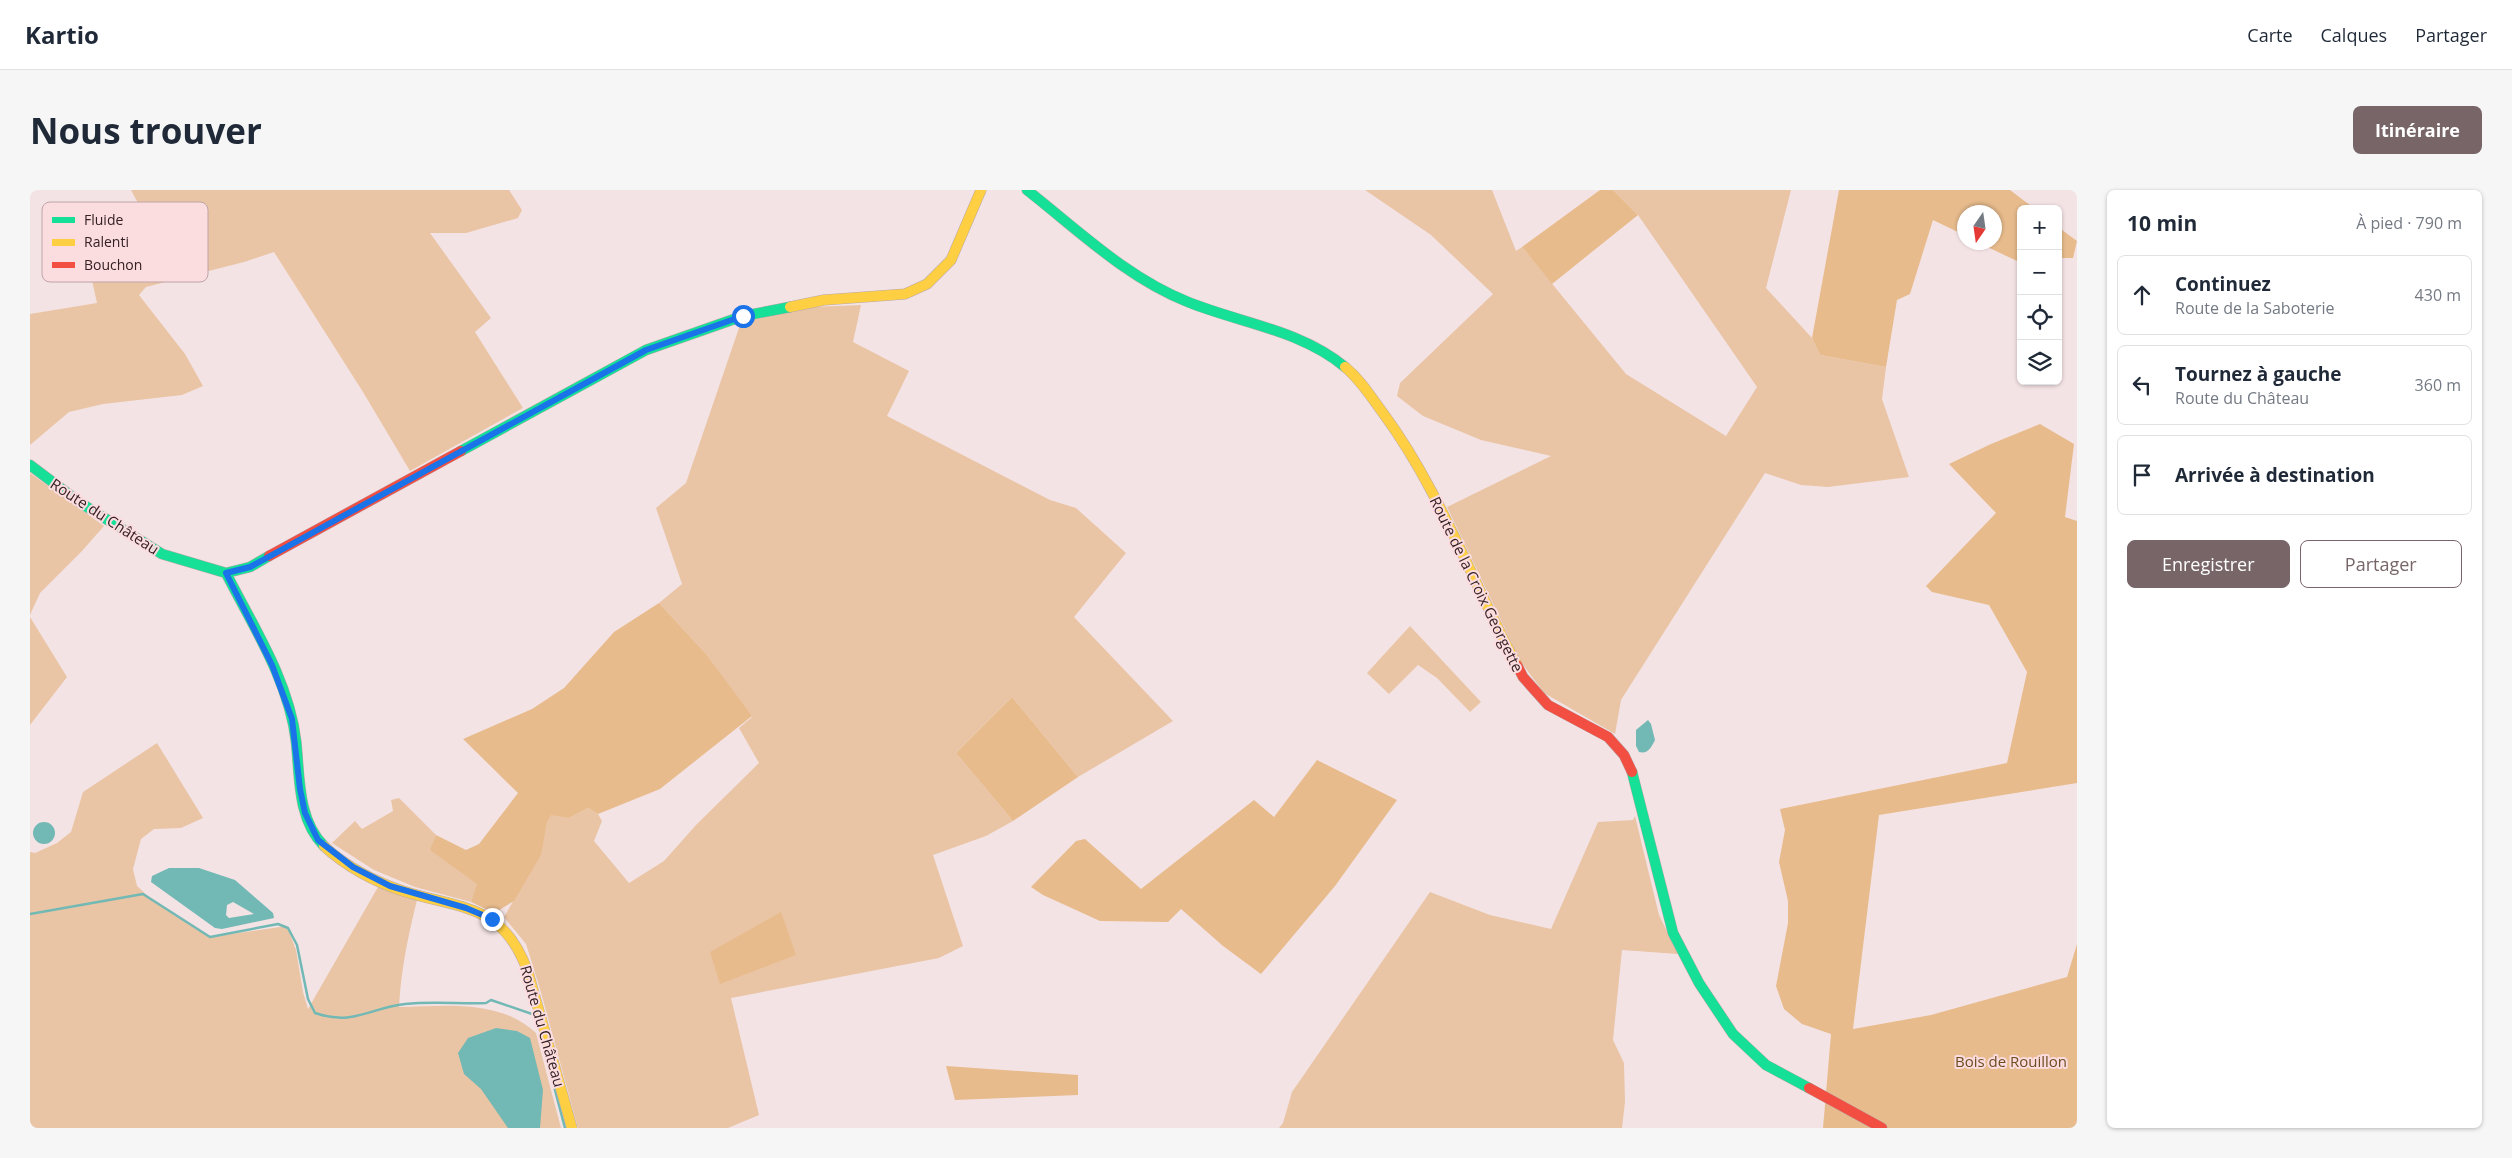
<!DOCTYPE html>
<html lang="fr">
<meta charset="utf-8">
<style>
:root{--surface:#fff;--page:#f6f6f7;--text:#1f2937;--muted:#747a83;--line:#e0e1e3;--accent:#776568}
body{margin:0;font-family:"Open Sans",sans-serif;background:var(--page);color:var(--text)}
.controls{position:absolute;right:15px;top:15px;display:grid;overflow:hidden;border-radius:8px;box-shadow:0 1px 4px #0004}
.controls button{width:45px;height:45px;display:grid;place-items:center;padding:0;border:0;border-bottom:1px solid var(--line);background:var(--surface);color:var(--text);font:25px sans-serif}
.compass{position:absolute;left:1927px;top:15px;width:45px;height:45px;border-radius:50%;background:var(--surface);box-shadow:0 1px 4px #0004;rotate:193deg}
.stop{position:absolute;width:15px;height:15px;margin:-11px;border:4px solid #1a73e8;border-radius:50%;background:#fff}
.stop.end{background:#1a73e8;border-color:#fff;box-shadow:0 1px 5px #0008}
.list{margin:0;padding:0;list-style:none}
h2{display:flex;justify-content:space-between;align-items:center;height:65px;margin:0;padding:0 20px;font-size:21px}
h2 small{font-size:16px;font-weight:400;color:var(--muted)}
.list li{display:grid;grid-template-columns:32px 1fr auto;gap:15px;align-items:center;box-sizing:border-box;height:80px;margin:0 10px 10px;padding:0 10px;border:1px solid var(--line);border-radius:8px}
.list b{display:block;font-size:19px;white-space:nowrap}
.list p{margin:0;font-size:16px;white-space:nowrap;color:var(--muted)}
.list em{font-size:16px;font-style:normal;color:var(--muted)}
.actions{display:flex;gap:10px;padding:15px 20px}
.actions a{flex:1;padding:11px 0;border:1px solid var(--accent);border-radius:8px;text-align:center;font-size:18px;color:var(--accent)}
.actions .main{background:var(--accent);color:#fff}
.icon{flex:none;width:28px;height:28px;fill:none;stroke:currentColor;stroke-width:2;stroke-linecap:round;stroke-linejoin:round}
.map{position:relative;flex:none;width:2047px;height:938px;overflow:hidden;border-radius:8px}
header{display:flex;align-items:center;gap:30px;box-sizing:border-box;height:70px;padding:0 25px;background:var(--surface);border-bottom:1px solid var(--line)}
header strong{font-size:24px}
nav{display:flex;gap:28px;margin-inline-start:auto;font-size:18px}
.intro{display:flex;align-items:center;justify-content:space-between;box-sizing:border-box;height:120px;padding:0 30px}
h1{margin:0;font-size:35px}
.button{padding:12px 22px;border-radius:8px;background:var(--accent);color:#fff;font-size:18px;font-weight:700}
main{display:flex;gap:30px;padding:0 30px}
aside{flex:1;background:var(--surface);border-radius:8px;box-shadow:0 1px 4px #0004}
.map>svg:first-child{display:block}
.green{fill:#e9c5a5}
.forest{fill:#e7bb8c}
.water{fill:#72b8b5;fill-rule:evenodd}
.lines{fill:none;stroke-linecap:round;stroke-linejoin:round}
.stream{stroke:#72b8b5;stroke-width:2.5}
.fast-casing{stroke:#b8a8aa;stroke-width:11}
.slow-casing{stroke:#b8a8aa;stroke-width:11}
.jam-casing{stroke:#b8a8aa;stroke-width:11}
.fast{stroke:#16e098;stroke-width:10}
.slow{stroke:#ffcf43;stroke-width:10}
.jam{stroke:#f24e42;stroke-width:10}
.route{stroke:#1a73e8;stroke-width:6}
.labels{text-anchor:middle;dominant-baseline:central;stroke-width:4;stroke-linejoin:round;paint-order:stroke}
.street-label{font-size:15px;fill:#342124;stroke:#fbdcdf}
.park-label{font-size:15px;fill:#6e4c1f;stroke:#fbdcdf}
.key{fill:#fbdcdf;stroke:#bfa4a7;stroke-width:1}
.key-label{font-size:14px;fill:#342124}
</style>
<header>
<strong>Kartio</strong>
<nav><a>Carte</a><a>Calques</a><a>Partager</a></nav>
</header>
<div class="intro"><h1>Nous trouver</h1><a class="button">Itinéraire</a></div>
<main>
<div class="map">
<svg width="2047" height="938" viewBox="0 0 2047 938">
<rect width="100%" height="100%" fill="#f4e3e5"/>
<path class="green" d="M 101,0 L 479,0 L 492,20 L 488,28 L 436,43 L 400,43 L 461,128 L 445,142 L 493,218 L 380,281 L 333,202 L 244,62 L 214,72 L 116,97 L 109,105 L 155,164 L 173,196 L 152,205 L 73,214 L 39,222 L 0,255 L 0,124 L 67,113 L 52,45 L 85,35 L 118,32 Z
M 1335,0 L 1462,0 L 1486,61 L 1492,57 L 1596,184 L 1696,246 L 1727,197 L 1608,25 L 1583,0 L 1761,0 L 1736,98 L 1782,148 L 1790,165 L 1856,177 L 1852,209 L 1879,287 L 1798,297 L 1771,295 L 1735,283 L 1591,510 L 1585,544 L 1514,503 L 1491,472 L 1417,317 L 1521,266 L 1451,250 L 1393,226 L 1367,206 L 1370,193 L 1463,104 L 1401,45 Z
M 831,115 L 823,152 L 879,181 L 857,226 L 1020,310 L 1046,318 L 1096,363 L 1044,427 L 1143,531 L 1048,587 L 982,507 L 926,563 L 983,631 L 956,646 L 903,665 L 933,756 L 909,768 L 701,808 L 729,925 L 698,938 L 548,938 L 510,799 L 496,754 L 474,727 L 510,665 L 517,633 L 521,624 L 539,628 L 558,618 L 568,624 L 572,631 L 564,651 L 599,693 L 634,671 L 666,635 L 729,573 L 709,538 L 722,527 L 677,465 L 629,413 L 652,394 L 626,318 L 656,293 L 711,132 L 781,117 Z
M 0,283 L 74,336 L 52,361 L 10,403 L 0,425 Z
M 0,427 L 37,487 L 0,535 Z
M 1380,436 L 1451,512 L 1440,522 L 1407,488 L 1388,475 L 1359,504 L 1337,483 Z
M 127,553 L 173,628 L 151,638 L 124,639 L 111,649 L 103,679 L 107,696 L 121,709 L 180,747 L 257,736 L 266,760 L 273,802 L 278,819 L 348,697 L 387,710 C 378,746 371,780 369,817 C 415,816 470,809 506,843 L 531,938 L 0,938 L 0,662 L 5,663 L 27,653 L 41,642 L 53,602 Z
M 369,608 L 406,645 L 401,660 L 448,694 L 441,712 L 385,697 L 344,680 L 302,653 L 325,631 L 332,639 L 363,621 L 361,610 Z
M 1605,626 L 1629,725 L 1648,764 L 1592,760 L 1583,850 L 1594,873 L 1595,912 L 1592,938 L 1249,938 L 1253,933 L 1262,902 L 1400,702 L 1460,725 L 1521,739 L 1568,632 L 1603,630 Z"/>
<path class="forest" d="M 1570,0 L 1583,0 L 1608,25 L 1522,94 L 1492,57 Z
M 1809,0 L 1980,0 L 2005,19 L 1991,19 L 1991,71 L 1987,71 L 1949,53 L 1964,52 L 1964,22 L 1934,22 L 1934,45 L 1903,30 L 1880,104 L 1867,110 L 1856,177 L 1790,165 L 1782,148 Z
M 2028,37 L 2047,51 L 2043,68 L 2028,68 Z
M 2010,234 L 2044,254 L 2035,327 L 2047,331 L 2047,593 L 1849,625 L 1823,839 L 1901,825 L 2037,787 L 2047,754 L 2047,938 L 1793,938 L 1801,844 L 1772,834 L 1754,819 L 1746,796 L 1758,733 L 1758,711 L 1749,672 L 1755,640 L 1750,619 L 1977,573 L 1997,482 L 1959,415 L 1902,402 L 1896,396 L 1966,323 L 1919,274 L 1961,254 Z
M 629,413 L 677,465 L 722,526 L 630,599 L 568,624 L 558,618 L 539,628 L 521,625 L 517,633 L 511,665 L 484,711 L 464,723 L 441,712 L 447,694 L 400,660 L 406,645 L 436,660 L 449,654 L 488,603 L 433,549 L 502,519 L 534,498 L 584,442 Z
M 982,507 L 1048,587 L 983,631 L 926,563 Z
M 1287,570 L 1367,610 L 1305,696 L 1231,784 L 1193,756 L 1151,719 L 1138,732 L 1070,731 L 1013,705 L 1001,697 L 1046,651 L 1055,649 L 1111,699 L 1224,610 L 1244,627 Z
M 751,722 L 766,765 L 690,794 L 680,762 Z
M 916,876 L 1048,885 L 1048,905 L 925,910 Z"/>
<path class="water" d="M 1618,530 L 1621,534 L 1625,550 C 1621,558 1618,564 1609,562 L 1606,556 L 1606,540 Z
M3 643a11 11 0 1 1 22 0a11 11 0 1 1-22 0Z
M 139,678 L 169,678 L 205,690 L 243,723 L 244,728 L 192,739 L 185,738 L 121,692 L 122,686 ZM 203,712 L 224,724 L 199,728 L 196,725 L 197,715 Z
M 466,838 L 487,841 L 500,848 L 513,900 L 510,938 L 478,938 L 451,899 L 434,884 L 428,863 L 438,848 Z"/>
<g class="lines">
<path class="stream" d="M 0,724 L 113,704 L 180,747 L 248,734 L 258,738 L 267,755 L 278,809 L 285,823 C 324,836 339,818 375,814 C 402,811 430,814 456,813 L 461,810 L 505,825 L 506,828
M 511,847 L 535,938"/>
<g class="fast-casing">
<path id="fast" d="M 997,0 C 1048,40 1097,88 1158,112 C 1210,133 1271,140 1315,177
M 431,261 L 616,160 L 713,126 L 760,117
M 0,275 L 49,312 L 132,364 L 196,383 L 220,377 L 239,366
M 196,383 C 223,436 259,491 266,551 C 270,586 267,629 294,656
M 1602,582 L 1643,743 L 1669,793 L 1703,844 L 1736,875 L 1779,898"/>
</g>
<g class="slow-casing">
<path id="slow" d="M 760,117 L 794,110 L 875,104 L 897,94 L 921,70 L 951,0
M 1315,177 C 1331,190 1341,207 1353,223 C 1410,300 1442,392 1487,475
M 294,656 C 315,676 345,692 373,701 C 433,720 473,713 498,782 L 542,938"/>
</g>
<g class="jam-casing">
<path id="jam" d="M 239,366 L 431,261
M 1487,475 L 1493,487 L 1518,515 L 1578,547 L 1594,565 L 1602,582
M 1779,898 L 1852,938"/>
</g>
<use href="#fast" class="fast"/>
<use href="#slow" class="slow"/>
<use href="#jam" class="jam"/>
</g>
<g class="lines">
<path class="route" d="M 462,729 L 436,718 L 360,696 L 323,677 L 288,650 L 275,623 L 270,599 L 262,529 L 242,475 L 196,383 L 220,377 L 616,160 L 713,126"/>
</g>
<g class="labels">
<g class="street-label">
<text transform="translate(75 326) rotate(33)">Route du Château</text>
<text transform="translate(1447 394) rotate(64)">Route de la Croix Georgette</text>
<text transform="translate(513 836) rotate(74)">Route du Château</text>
</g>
<g class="park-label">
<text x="1981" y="871">Bois de Rouillon</text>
</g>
</g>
<rect x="12" y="12" width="166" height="80" rx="8" class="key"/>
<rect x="22" y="27" width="23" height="6" fill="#16e098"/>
<rect x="22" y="49" width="23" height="7" fill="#ffcf43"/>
<rect x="22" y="72" width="23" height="6" fill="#f24e42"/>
<g class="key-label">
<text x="54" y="35">Fluide</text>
<text x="54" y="57">Ralenti</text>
<text x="54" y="80">Bouchon</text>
</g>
</svg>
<div class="controls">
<button>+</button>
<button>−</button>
<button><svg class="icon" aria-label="locate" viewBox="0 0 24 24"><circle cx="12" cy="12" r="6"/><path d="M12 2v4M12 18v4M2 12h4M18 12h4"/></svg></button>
<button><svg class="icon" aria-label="layers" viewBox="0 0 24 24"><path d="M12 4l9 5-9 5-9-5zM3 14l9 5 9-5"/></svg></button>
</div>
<svg class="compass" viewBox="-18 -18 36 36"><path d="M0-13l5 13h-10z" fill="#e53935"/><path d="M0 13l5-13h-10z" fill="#747a83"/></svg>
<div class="stop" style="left:713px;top:126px"></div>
<div class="stop end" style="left:462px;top:729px"></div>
</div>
<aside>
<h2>10 min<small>À pied · 790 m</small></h2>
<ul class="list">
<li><svg class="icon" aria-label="ahead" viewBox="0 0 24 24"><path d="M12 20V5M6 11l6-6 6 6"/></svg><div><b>Continuez</b><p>Route de la Saboterie</p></div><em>430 m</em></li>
<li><svg class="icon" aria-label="left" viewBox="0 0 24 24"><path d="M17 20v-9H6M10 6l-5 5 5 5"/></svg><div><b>Tournez à gauche</b><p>Route du Château</p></div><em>360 m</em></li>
<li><svg class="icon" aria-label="arrive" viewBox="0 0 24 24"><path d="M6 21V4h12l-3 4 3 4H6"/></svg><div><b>Arrivée à destination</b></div></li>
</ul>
<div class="actions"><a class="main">Enregistrer</a><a>Partager</a></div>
</aside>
</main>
